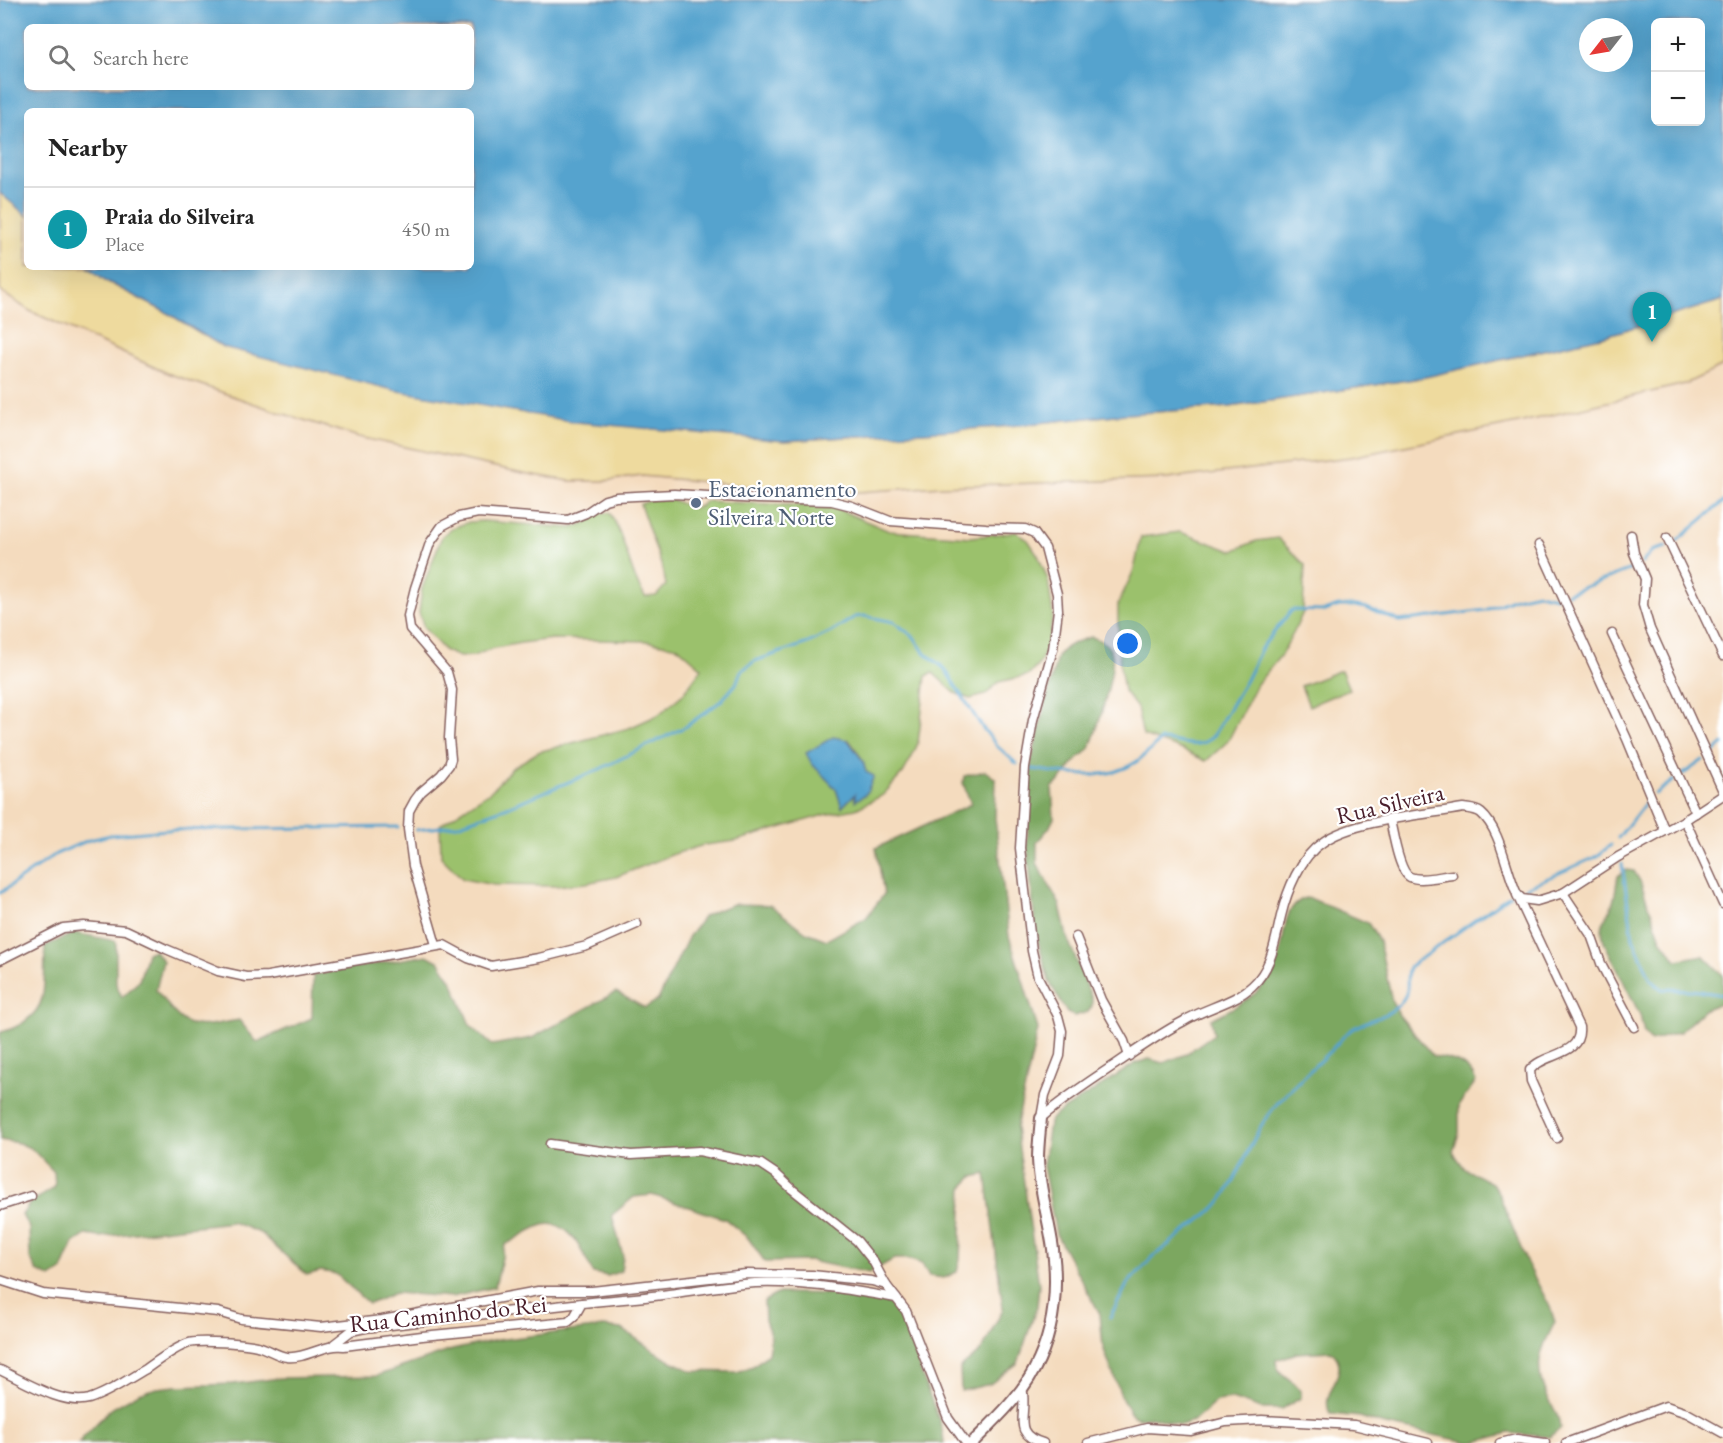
<!DOCTYPE html>
<meta charset="utf-8">
<style>
:root{--surface:#fff;--page:#f2f2f2;--text:#222;--muted:#767676;--line:#e0e0e0;--accent:#d93025}
body{margin:0;font-family:"EB Garamond",serif;background:var(--page);color:var(--text)}
.controls{position:absolute;right:18px;top:18px;display:grid;overflow:hidden;border-radius:9px;box-shadow:0 6px 24px #0002}
.controls button{width:54px;height:54px;display:grid;place-items:center;padding:0;border:0;border-bottom:2px solid var(--line);background:var(--surface);color:var(--text);font:30px sans-serif}
.compass{position:absolute;left:1579px;top:18px;width:54px;height:54px;border-radius:50%;background:var(--surface);box-shadow:0 6px 24px #0002;rotate:239deg}
.you{position:absolute;left:1128px;top:644px;width:21px;height:21px;margin:-15px;border:4px solid #fff;border-radius:50%;background:#1a73e8;box-shadow:0 0 0 9px #1a73e833}
.badge{display:grid;place-items:center;width:39px;height:39px;border-radius:50%;background:var(--accent);color:#fff;font-size:20px;font-weight:700}
.pin{position:absolute;translate:-50% -50px;filter:drop-shadow(0 2px 3px #0008)}
.pin::after{content:'';position:absolute;top:32px;width:21px;height:18px;background:inherit;clip-path:polygon(0 0,100% 0,50% 100%)}
.list{margin:0;padding:0;list-style:none}
h2{display:flex;justify-content:space-between;align-items:center;height:78px;margin:0;padding:0 24px;font-size:26px}
h2 small{font-size:20px;font-weight:400;color:var(--muted)}
.list li{display:grid;grid-template-columns:39px 1fr auto;gap:18px;align-items:center;box-sizing:border-box;height:84px;padding:0 24px;border-top:2px solid var(--line)}
.list b{display:block;font-size:22px;white-space:nowrap}
.list p{margin:0;font-size:20px;white-space:nowrap;color:var(--muted)}
.list em{font-size:20px;font-style:normal;color:var(--muted)}
.icon{flex:none;width:33px;height:33px;fill:none;stroke:currentColor;stroke-width:2;stroke-linecap:round;stroke-linejoin:round}
.map{position:relative;flex:none;width:1723px;height:1443px;overflow:hidden}
.search{position:absolute;background:var(--surface);box-shadow:0 6px 24px #0002;left:24px;top:24px;width:450px;height:66px;display:flex;align-items:center;gap:15px;box-sizing:border-box;padding:0 21px;border-radius:9px;color:var(--muted);font-size:22px}
.panel{position:absolute;background:var(--surface);box-shadow:0 6px 24px #0002;left:24px;top:108px;width:450px;height:162px;border-radius:9px}
.map>svg:first-child{display:block}
</style>
<div class="map">
<svg width="1723" height="1443" viewBox="0 0 1723 1443">
<rect width="100%" height="100%" fill="#fff"/>
<filter id="ink" filterUnits="userSpaceOnUse"><feTurbulence type="fractalNoise" baseFrequency=".0167" numOctaves="2"/><feDisplacementMap in="SourceGraphic" scale="12" xChannelSelector="R" yChannelSelector="G"/><feConvolveMatrix kernelMatrix="1 2 1 2 8 2 1 2 1" color-interpolation-filters="sRGB"/></filter>
<filter id="wash" filterUnits="userSpaceOnUse"><feTurbulence type="fractalNoise" baseFrequency=".008" numOctaves="4" result="noise"/><feDisplacementMap in="SourceGraphic" scale="24" xChannelSelector="R" yChannelSelector="G"/><feGaussianBlur stdDeviation="1.35" result="paint"/><feColorMatrix in="noise" values="0 0 0 0 0 0 0 0 0 0 0 0 0 0 0 0 0 1.4 0 .05"/><feComposite in="paint" operator="in"/></filter>
<g filter="url(#wash)">
<rect width="100%" height="100%" fill="#f4dbbe"/>
<g fill="#9bc16c" stroke="#72704c" stroke-width="1.5" fill-rule="evenodd">
<path d="M655,499C661,500 669,499 675,501C687,505 696,514 705,501L833,507L889,531L971,537L1016,532L1028,540L1038,555L1048,580L1053,615L1047,648L1039,664L1029,675L999,682L985,695L970,699L955,693L933,673L926,676L918,743L912,757L903,773L883,795L856,809L824,815L736,841L704,845L674,854L616,877L586,883L555,886L494,885L463,879L441,857L440,825L491,791L512,768L538,752L629,728L658,715L683,694L702,668L678,647L646,641L552,639L521,643L490,649L474,656L459,657L445,651L424,628L419,613L422,589L442,536L455,527L469,522L484,521L572,528L587,522L599,512L610,513C627,540 628,571 645,597L656,596L666,585L663,570L640,504ZM849,740C870,767 867,770 855,800L856,793L842,807L836,789Z"/>
<path d="M1180,532L1232,551L1256,541L1278,538L1305,565L1303,612L1294,632L1281,655L1257,684L1228,741L1206,761L1178,748L1143,736L1137,708L1124,691L1120,666L1118,622V604L1134,570L1141,537Z"/>
<path d="M1341,670L1349,689L1309,706L1301,686Z"/>
</g>
<g fill="#7ca760" stroke="#636346" stroke-width="1.5">
<path d="M1091,637C1101,640 1108,643 1112,654C1116,669 1097,731 1090,747C1087,754 1081,756 1077,760C1068,769 1062,780 1052,788L1054,818L1049,828L1037,842V863L1060,905L1067,937L1092,999V1006L1088,1012L1074,1016L1067,1013L1049,981L1036,934L1027,844L1031,763L1057,657C1065,645 1078,641 1091,637Z"/>
<path d="M985,771L996,779L995,818L1009,936L1038,1029L1016,1128L1039,1285L1037,1306L1018,1363L990,1384L961,1391L960,1368L982,1350L1003,1309L986,1174L973,1177L963,1187L960,1259L957,1272L944,1278L929,1276L922,1264L908,1259H894L869,1273L810,1261L765,1262L748,1238L725,1219L652,1195L634,1197L612,1215L623,1256L621,1271L608,1276L593,1273C583,1255 571,1218 543,1225C530,1229 517,1239 505,1245L495,1287L452,1297L395,1293L369,1304L336,1274L321,1271L307,1275L260,1233L232,1222L100,1237L86,1235L74,1243L62,1270L51,1278L37,1271L30,1258L29,1228L22,1215L30,1203L55,1187L54,1172L32,1149L19,1143L0,1140V1032C17,1029 38,1016 42,998C46,982 44,963 45,946L75,933L116,941V984L122,997L139,981L147,953L154,950L163,961L156,990C188,1032 188,1029 239,1020L257,1042L312,1018L313,975L427,955L440,962L453,983L470,1025L492,1045L532,1038L616,992L645,1008L658,1000L689,936L704,916L717,910L734,904L770,905L806,932L827,940L866,918L884,894L876,848L971,804L963,783L964,776Z"/>
<path d="M1626,870L1634,871L1640,881L1661,939L1677,960L1703,955L1723,975V1002L1705,1009L1680,1032L1651,1041L1644,1033L1640,1015L1604,942C1599,922 1605,922 1612,905C1615,897 1616,885 1618,876Z"/>
<path d="M1305,898L1312,899L1368,923L1379,941L1392,1001L1399,1015L1433,1056C1452,1059 1467,1062 1476,1081L1459,1105V1133L1453,1152L1465,1169L1492,1183L1499,1194L1527,1263L1550,1307L1555,1322C1541,1350 1532,1366 1548,1398C1553,1407 1560,1417 1560,1428L1550,1437L1509,1433L1472,1443L1381,1424L1360,1417L1331,1414C1316,1393 1355,1372 1331,1351L1297,1353L1276,1360C1276,1379 1302,1379 1301,1398L1282,1409H1261L1232,1399L1217,1401L1195,1420L1181,1425L1152,1417L1137,1418L1131,1414L1123,1401L1103,1347L1100,1314L1056,1234L1043,1166L1049,1122L1054,1116L1136,1063L1149,1059L1163,1063L1184,1055L1214,1034L1211,1019C1231,1009 1251,1001 1265,983C1271,976 1277,964 1280,954C1286,934 1282,907 1305,898Z"/>
<path d="M779,1293C804,1294 875,1291 892,1306C904,1316 918,1362 923,1378C930,1399 943,1422 944,1443H78L109,1410L139,1393L157,1388L176,1386L233,1384L280,1378L376,1376L452,1350L497,1340L603,1327L622,1329L665,1358L692,1371L737,1372L753,1366L768,1354L771,1337L765,1320L764,1301Z"/>
</g>
<path fill="#eeda9e" stroke="#9c7c64" stroke-width="1.5" d="M0,193L27,216V267H88L108,282L171,315L223,347L784,441L999,427L1125,414L1230,407L1421,378L1605,336L1723,300V366L1685,384L1518,423L1351,457L1167,479L941,486L846,493L829,489L770,488L642,476L605,481H569L523,473L359,437L281,413L167,373L30,311L0,291Z"/>
<g fill="#55a3ce" stroke="#50617c" stroke-width="1.5" fill-rule="evenodd">
<path d="M0,0H1723V300L1605,336L1421,378L1230,407L1125,414L999,427L784,441L576,422L393,390L223,347L171,315L108,282L88,267H471V111H27V216L0,193ZM1656,22H1700V122H1656ZM27,27H471V87H27ZM1588,27H1624V63H1588Z"/>
<path d="M833,737L848,740L863,761L866,772L874,776L866,794L855,801V794L842,807L836,789L812,764L806,753Z"/>
</g>
<g fill="none" stroke-linecap="round" stroke-linejoin="round">
<g stroke="#55a3ce" stroke-width="3">
<path d="M1677,541L1723,502"/>
<path d="M1642,563L1652,551L1666,547"/>
<path d="M1567,594L1636,567"/>
<path d="M1711,755L1723,744"/>
<path d="M1031,769C1066,773 1105,783 1136,762C1145,756 1153,747 1161,740C1179,740 1198,752 1213,736L1246,680L1262,647L1292,610L1324,611L1339,606H1356L1366,608L1399,621L1486,610L1515,598L1538,593L1556,597"/>
<path d="M1682,775L1703,760"/>
<path d="M1655,794L1674,780"/>
<path d="M416,830L457,825L505,808L598,770L685,727L721,701L736,684L741,671L755,661L808,643L831,632L855,617L864,616L894,622L914,637L924,652L944,668L982,727L997,746L1017,764"/>
<path d="M1618,838L1646,802"/>
<path d="M1622,864L1633,938L1651,980L1662,989L1692,990L1723,995"/>
<path d="M1525,888L1596,857L1611,845"/>
<path d="M0,893L56,854L89,840L111,835L167,830L398,827"/>
<path d="M1110,1317L1128,1283L1155,1255L1215,1208C1242,1178 1249,1136 1276,1105C1293,1086 1313,1068 1331,1050C1338,1043 1346,1032 1354,1028C1371,1018 1390,1017 1402,1001C1412,988 1404,980 1409,967L1510,895"/>
</g>
</g>
</g>
<g filter="url(#ink)">
<g fill="none" stroke-linecap="round" stroke-linejoin="round">
<defs>
<g id="minor">
<path d="M1631,535L1634,553L1645,579L1643,605L1650,629L1723,791"/>
<path d="M1667,538L1723,656"/>
<path d="M1539,545L1627,739L1665,831"/>
<path d="M1612,634L1696,813"/>
<path d="M1390,820C1393,833 1399,872 1410,877C1421,882 1441,876 1452,875"/>
<path d="M1685,820L1723,904"/>
<path d="M1563,893L1591,935L1602,966L1634,1027"/>
<path d="M1517,895L1579,1027C1582,1057 1544,1052 1530,1070L1531,1081L1557,1138"/>
<path d="M1076,937L1101,1000L1124,1041L1129,1056"/>
<path d="M436,945L413,866L408,829L409,811L415,800L421,792L441,775L449,765L451,759L449,738L452,690L447,672L410,629L408,616L415,588L430,543L442,526L459,517L478,513L568,520L586,513L605,500L616,497L674,494L758,499L832,501L852,506L890,521L986,528L1025,529L1034,533L1045,548L1057,594L1058,610L1053,649L1033,720L1025,767L1020,848L1032,951L1038,977L1058,1016L1062,1031L1060,1056L1045,1095L1041,1118"/>
<path d="M0,960L63,928L84,926L126,930L166,949L218,971L246,977L268,976L444,945L468,958L491,966L539,958L587,946L637,924"/>
<path d="M1041,1118C1065,1097 1092,1080 1119,1062C1140,1048 1161,1033 1184,1021C1205,1008 1234,1003 1252,986C1272,968 1275,941 1281,916C1287,891 1300,857 1323,842C1354,820 1424,815 1463,808C1469,809 1476,809 1481,813C1501,830 1506,871 1517,894L1522,899L1537,901L1563,893L1618,857L1685,820L1723,795"/>
<path d="M550,1144L631,1155L699,1151L761,1164L776,1174L792,1189L857,1241L873,1261L886,1285L896,1298"/>
<path d="M0,1206L31,1196"/>
<path d="M0,1280L43,1294L218,1312L241,1319L321,1327L382,1320L538,1291H592L746,1274L812,1275L872,1281L886,1285"/>
<path d="M334,1344L351,1331L365,1328L582,1303"/>
<path d="M0,1370C24,1381 63,1406 89,1399C109,1393 128,1379 146,1369C159,1360 174,1348 189,1343C199,1340 246,1343 257,1346C267,1348 277,1356 287,1357C307,1359 325,1343 344,1346L422,1336L568,1322L574,1317L582,1303C611,1300 640,1298 669,1294C698,1290 726,1285 755,1283C803,1281 850,1290 896,1298L906,1311L948,1418L966,1443"/>
<path d="M1022,1388C1029,1413 1009,1433 1043,1443"/>
<path d="M1088,1443L1147,1428L1191,1431L1226,1422L1262,1420L1354,1425L1428,1443"/>
<path d="M1500,1443L1517,1439L1545,1443"/>
<path d="M1566,1443L1666,1406L1687,1413L1723,1433"/>
</g>
<path id="tertiary" d="M972,1443C994,1421 1019,1398 1034,1370C1054,1333 1058,1290 1053,1249C1049,1219 1039,1189 1038,1159C1038,1145 1040,1131 1041,1118"/>
</defs>
<use href="#minor" stroke="#86615e" stroke-width="11"/>
<use href="#tertiary" stroke="#86615e" stroke-width="14"/>
<use href="#minor" stroke="#fff" stroke-width="8"/>
<use href="#tertiary" stroke="#fff" stroke-width="10"/>
</g>
</g>
<circle fill="#5c6f8a" stroke="#fff" stroke-width="2" cx="696" cy="503" r="6"/>
<g text-anchor="middle" stroke-width="4.5" stroke-linejoin="round" paint-order="stroke">
<g font-size="24" fill="#4e5e75" stroke="#fff" text-anchor="start">
<text x="708" y="497">Estacionamento<tspan x="708" dy="28">Silveira Norte</tspan></text>
</g>
<g font-size="24" fill="#4a1f2b" stroke="#fff">
<text transform="translate(1390 804) rotate(-13)" y="8">Rua Silveira</text>
<text transform="translate(448 1314) rotate(-6)" y="8">Rua Caminho do Rei</text>
</g>
</g>
</svg>
<div class="controls">
<button>+</button>
<button>−</button>
</div>
<svg class="compass" viewBox="-18 -18 36 36"><path d="M0-13l5 13h-10z" fill="#e53935"/><path d="M0 13l5-13h-10z" fill="#767676"/></svg>
<div class="you"></div>
<div class="pin badge" style="left:1652px;top:342px;background:#0f9aa8">1</div>
<div class="search"><svg class="icon" aria-label="search" viewBox="0 0 24 24"><circle cx="10" cy="10" r="6"/><path d="M15 15l6 6"/></svg>Search here</div>
<section class="panel">
<h2>Nearby<small></small></h2>
<ul class="list">
<li><span class="badge" style="background:#0f9aa8">1</span><div><b>Praia do Silveira</b><p>Place</p></div><em>450 m</em></li>
</ul>
</section>
</div>
